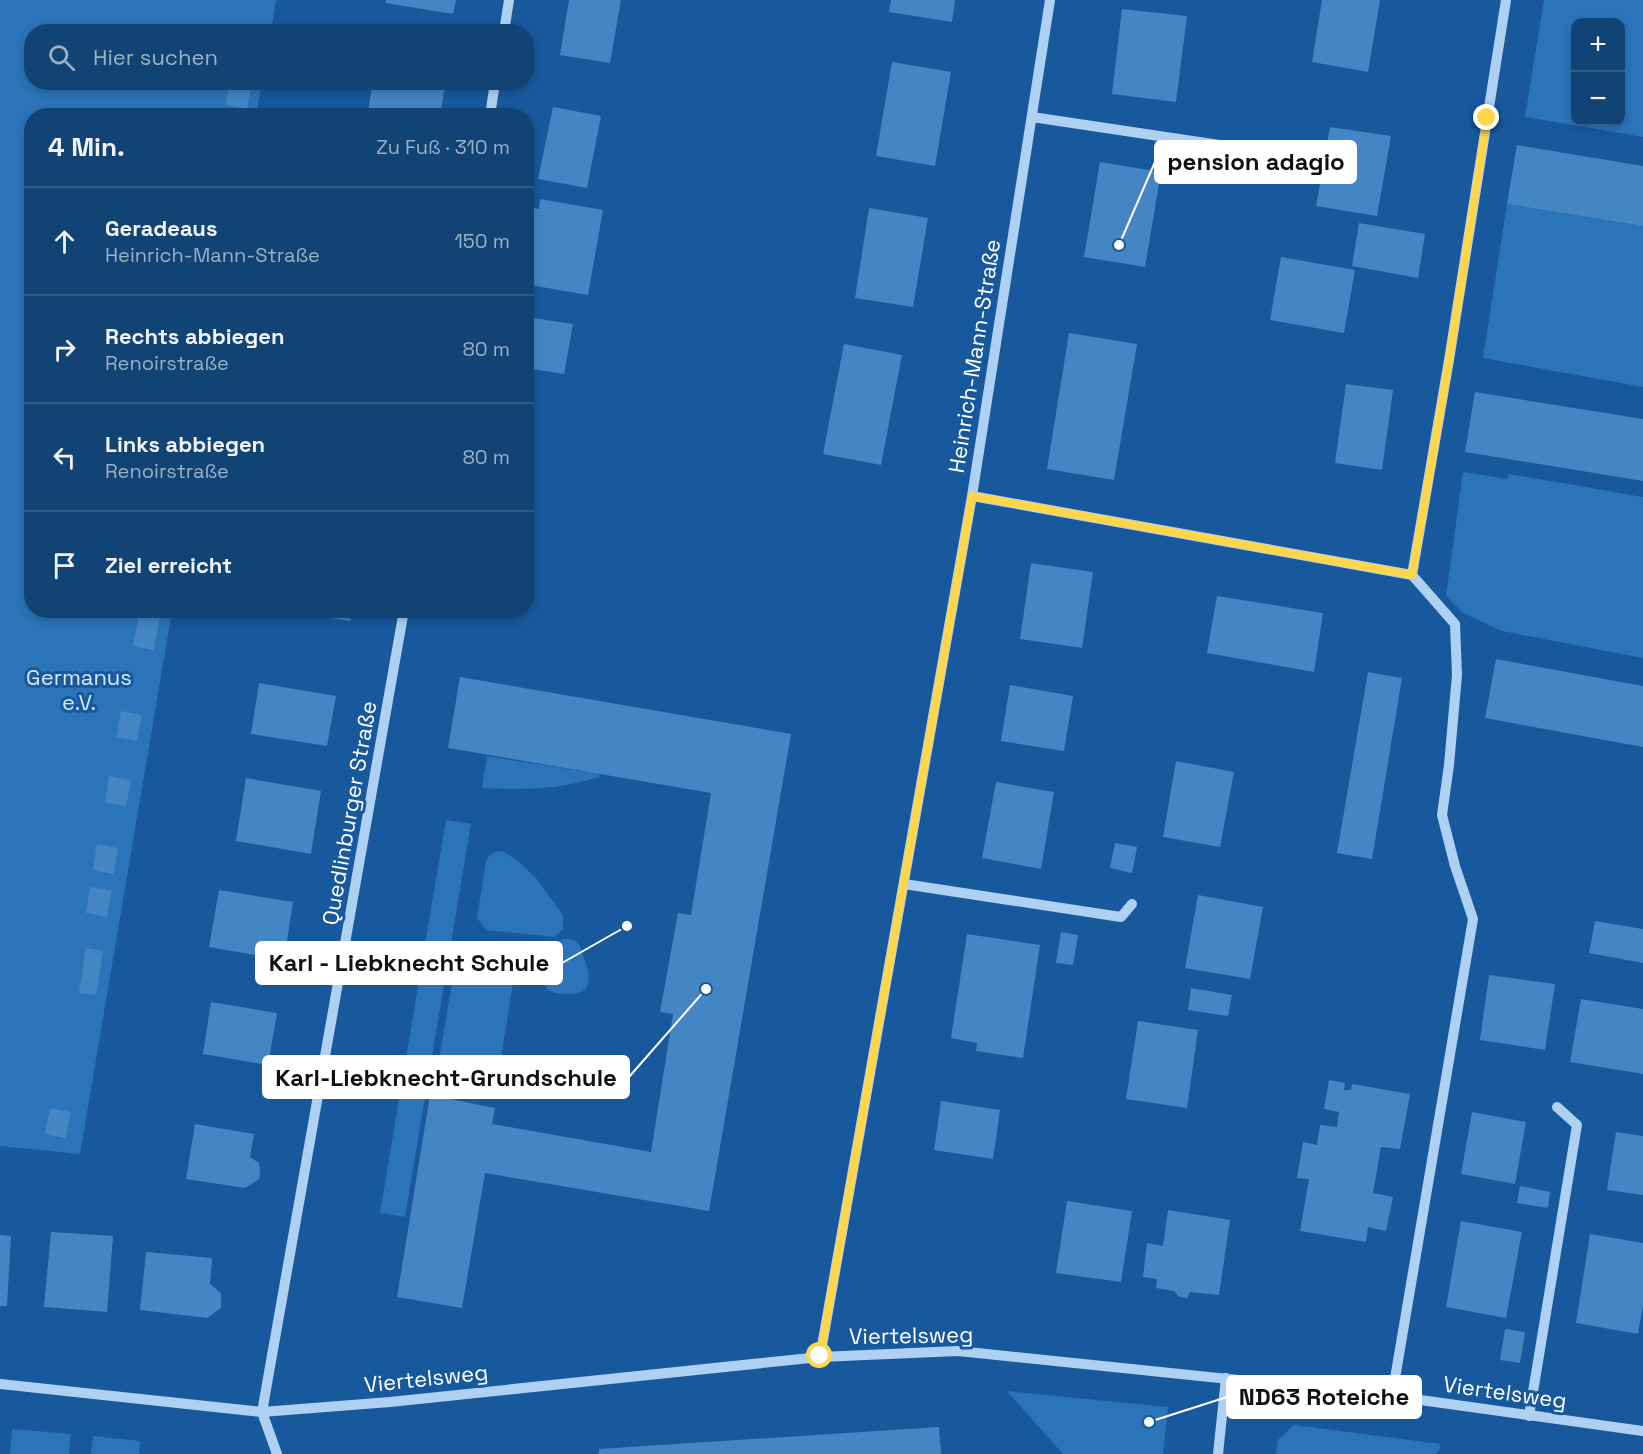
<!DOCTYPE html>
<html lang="de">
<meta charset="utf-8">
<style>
:root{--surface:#114375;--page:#1e4e7d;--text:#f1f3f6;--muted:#9cb0c5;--line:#305c87}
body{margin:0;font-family:"Space Grotesk",sans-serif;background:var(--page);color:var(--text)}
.controls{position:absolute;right:18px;top:18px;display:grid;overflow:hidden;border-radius:12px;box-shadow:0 3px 9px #0003}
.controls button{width:54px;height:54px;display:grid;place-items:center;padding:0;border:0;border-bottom:2px solid var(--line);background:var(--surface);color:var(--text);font:30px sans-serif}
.stop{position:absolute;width:18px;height:18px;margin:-14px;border:4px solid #ffd54a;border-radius:50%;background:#fff}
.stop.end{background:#ffd54a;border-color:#fff;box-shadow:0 2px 6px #0008}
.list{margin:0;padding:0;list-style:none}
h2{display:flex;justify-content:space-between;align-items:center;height:78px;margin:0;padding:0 24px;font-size:26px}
h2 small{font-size:20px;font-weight:400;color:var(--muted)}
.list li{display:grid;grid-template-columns:39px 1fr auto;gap:18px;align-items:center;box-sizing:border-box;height:108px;padding:0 24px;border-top:2px solid var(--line)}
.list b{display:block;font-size:22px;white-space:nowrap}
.list p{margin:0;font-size:20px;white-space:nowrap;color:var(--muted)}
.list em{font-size:20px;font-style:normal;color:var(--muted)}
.icon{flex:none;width:33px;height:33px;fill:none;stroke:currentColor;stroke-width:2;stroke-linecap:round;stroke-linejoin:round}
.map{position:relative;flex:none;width:1643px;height:1454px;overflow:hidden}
.search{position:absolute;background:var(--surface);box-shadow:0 3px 9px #0003;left:24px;top:24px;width:510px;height:66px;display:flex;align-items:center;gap:15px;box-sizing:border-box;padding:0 21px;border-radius:24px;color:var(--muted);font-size:22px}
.panel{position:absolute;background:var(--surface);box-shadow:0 3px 9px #0003;left:24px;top:108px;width:510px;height:510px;border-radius:24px}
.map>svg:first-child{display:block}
</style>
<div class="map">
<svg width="1643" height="1454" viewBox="0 0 1643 1454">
<rect width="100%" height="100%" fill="#17599c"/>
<g fill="#2b74b9" fill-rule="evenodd">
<path d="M0,0H276L271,31L32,32V82L262,83L256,115L32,116V610L172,611L80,1154L0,1146Z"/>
<path d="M1544,0H1643V137L1525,117ZM1576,22H1620V122H1576Z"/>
<path d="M1507,204L1643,226V387L1483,358Z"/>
<path d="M1463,472L1507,479L1509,474L1643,497V658L1502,631L1463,613L1446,596Z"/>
<path d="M487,756L599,774V777C556,790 526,790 482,788Z"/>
<path d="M446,820L471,824L405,1217L380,1213Z"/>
<path d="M503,851L518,861L536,878L563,915V930L554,937L486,930L477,918L486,861C490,853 494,852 503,851Z"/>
<path d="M563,939C568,939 572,939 576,941C581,945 582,952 584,958C592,978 593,997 564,994C559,993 551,994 547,988C544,983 549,954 552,947C554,943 558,941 563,939Z"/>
<path d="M457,955L516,964L498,1077L438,1065Z"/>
<path d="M1007,1391L1168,1407L1163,1454H1063Z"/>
<path d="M1294,1425L1440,1444V1449L1435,1454H1276L1278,1440Z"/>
<path d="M12,1429L71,1434L69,1454H10Z"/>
<path d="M93,1436L140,1441L139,1454H91Z"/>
</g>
<g fill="#4485c4">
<path d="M386,0H456L453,14L386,3Z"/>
<path d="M569,0H621L610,63L560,55Z"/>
<path d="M891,0H955L952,22L889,12Z"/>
<path d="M1322,0H1380L1368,72L1312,62Z"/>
<path d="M1122,9L1187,16L1176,102L1112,94Z"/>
<path d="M892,62L951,72L935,166L876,156Z"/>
<path d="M230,82H252L247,109L226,105Z"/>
<path d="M373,82H429L445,85L440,116H367Z"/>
<path d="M553,107L601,116L587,188L538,179Z"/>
<path d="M1330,127L1391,136L1377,216L1316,206Z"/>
<path d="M1517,145L1643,166V226L1507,204Z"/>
<path d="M1100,162L1161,172L1145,267L1084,257Z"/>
<path d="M540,199L603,210L588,295L530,285L531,279L526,278V225L529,207L539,209Z"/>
<path d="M869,208L928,218L913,307L855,298Z"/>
<path d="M1359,223L1425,234L1418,278L1352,266Z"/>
<path d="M1281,257L1355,270L1344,333L1270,320Z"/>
<path d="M526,317L573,324L564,374L526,368Z"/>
<path d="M1069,333L1137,344L1114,480L1047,469Z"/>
<path d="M844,344L902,355L881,465L823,454Z"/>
<path d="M1346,384L1393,390L1382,470L1335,463Z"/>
<path d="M1475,392L1643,419V481L1465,452Z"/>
<path d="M1031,563L1093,572L1082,648L1020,639Z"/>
<path d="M1217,596L1323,613L1314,672L1207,653Z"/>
<path d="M140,610H161L154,650L133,646Z"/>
<path d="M293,610H352L350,621L293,612Z"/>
<path d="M1496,659L1643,686V747L1485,718Z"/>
<path d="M1368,672L1402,678L1372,859L1337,853Z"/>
<path d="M460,677L791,734L709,1211L485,1173L462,1308L397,1297L430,1095L495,1108L492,1124L651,1152L673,1014L660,1012L678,913L691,915L711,793L448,748Z"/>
<path d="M259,683L336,696L327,746L251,734Z"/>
<path d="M1010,685L1073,696L1064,751L1001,741Z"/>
<path d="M121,711L142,715L137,741L116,737Z"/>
<path d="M1176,761L1234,772L1220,847L1163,837Z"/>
<path d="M109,776L131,780L126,806L105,803Z"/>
<path d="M246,778L321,791L311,854L236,841Z"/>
<path d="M996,782L1054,792L1041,869L982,858Z"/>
<path d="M1115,843L1137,847L1132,873L1110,868Z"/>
<path d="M97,844L118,848L114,874L93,870Z"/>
<path d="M90,887L112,890L107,917L86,913Z"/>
<path d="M219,890L293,902L284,960L209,947Z"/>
<path d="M1198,895L1263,907L1250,979L1185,968Z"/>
<path d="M1595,921L1643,929V963L1589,953Z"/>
<path d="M1061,932L1078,935L1073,965L1056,963Z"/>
<path d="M967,934L1040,945L1023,1058L976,1051L977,1043L951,1038Z"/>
<path d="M86,948L103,951L96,995L79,993Z"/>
<path d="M1489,975L1555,984L1545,1050L1480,1040Z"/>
<path d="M1191,988L1232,995L1228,1016L1188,1010Z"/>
<path d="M1581,999L1643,1009V1074L1570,1062Z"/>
<path d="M211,1002L277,1013L268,1065L203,1054Z"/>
<path d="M1138,1021L1198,1030L1187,1108L1126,1099Z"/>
<path d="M1329,1080L1345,1083L1344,1090H1351L1352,1084L1410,1094L1400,1149L1381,1147L1373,1193L1393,1197L1386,1231L1368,1227L1366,1242L1300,1231L1309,1179L1297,1178L1303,1142L1317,1145L1320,1125L1337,1127L1339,1112L1324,1109Z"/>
<path d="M941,1101L1000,1110L993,1159L934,1150Z"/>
<path d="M50,1108L71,1112L66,1138L45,1134Z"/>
<path d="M1472,1112L1526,1122L1515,1184L1461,1174Z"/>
<path d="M195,1124L254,1134L250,1157L259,1163L260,1171L259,1179L245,1188L186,1179Z"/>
<path d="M1616,1132L1643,1136V1195L1607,1190Z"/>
<path d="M1520,1186L1550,1192L1548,1208L1517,1203Z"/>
<path d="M1067,1201L1132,1211L1121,1282L1056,1273Z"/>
<path d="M1168,1210L1230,1220L1219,1295L1190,1292L1187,1298L1179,1297L1174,1291L1156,1288L1157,1279L1143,1277L1147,1243L1163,1246Z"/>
<path d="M1461,1221L1522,1232L1506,1318L1446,1307Z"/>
<path d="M51,1232L113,1236L107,1312L44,1307Z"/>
<path d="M1590,1234L1643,1243V1305L1638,1334L1576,1323Z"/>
<path d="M0,1235L11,1236L7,1306H0Z"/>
<path d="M146,1252L212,1258L210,1284L221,1293V1308L207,1318L140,1310Z"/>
<path d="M1505,1329L1525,1332L1520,1363L1500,1360Z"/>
<path d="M939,1427L941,1454H599V1449Z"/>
</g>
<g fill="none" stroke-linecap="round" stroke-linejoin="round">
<g stroke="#aed1f2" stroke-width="10">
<path d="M504,32L509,0"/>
<path d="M490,116L495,82"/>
<path d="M1032,117L1266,152"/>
<path d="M972,496L1412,575L1449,360L1506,0"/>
<path d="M904,884L1121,917L1132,904"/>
<path d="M820,1357L972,496L1050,0"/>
<path d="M0,1384L262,1412L390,1402L820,1357L958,1351L1392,1396L1643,1431"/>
<path d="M1392,1396L1473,919L1455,866L1442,815L1449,765L1457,675L1455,624L1412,575"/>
<path d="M1529,1416L1577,1125L1557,1107"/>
<path d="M277,1454L262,1412L404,610"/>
<path d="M1218,1454L1226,1378"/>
</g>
</g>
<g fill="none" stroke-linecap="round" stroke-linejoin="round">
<path stroke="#ffd54a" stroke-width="8" d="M820,1356L972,496L1412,575L1449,360L1487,118"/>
</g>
<g text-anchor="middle" stroke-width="6" stroke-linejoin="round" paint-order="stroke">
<g font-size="22" fill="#fff" stroke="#17599c">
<text transform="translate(974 356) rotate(-81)" y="8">Heinrich-Mann-Straße</text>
<text transform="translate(349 813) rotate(-80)" y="8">Quedlinburger Straße</text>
<text transform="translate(911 1335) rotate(-1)" y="8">Viertelsweg</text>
<text transform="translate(426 1378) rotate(-6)" y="8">Viertelsweg</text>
<text transform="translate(1505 1392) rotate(8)" y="8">Viertelsweg</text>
</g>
<g font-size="22" fill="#d6eafc" stroke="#17599c">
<text x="79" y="685">Germanus<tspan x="79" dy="25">e.V.</tspan></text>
</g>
</g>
<path fill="none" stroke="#fff" stroke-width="2" d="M1119 245L1155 162M627 926L562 963M706 989L629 1077M1149 1422L1227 1397"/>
<g fill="#fff" stroke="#17599c" stroke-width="2">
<circle cx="1119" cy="245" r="6"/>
<circle cx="627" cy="926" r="6"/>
<circle cx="706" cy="989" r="6"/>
<circle cx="1149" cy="1422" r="6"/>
</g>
<g fill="#fff" stroke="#fff" stroke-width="2">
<rect x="1155" y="141" width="201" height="42" rx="6"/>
<rect x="256" y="942" width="306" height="42" rx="6"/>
<rect x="263" y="1056" width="366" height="42" rx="6"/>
<rect x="1227" y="1376" width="194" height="42" rx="6"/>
</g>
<g font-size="24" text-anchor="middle" font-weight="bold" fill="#111">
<text x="1256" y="170">pension adagio</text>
<text x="409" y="971">Karl - Liebknecht Schule</text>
<text x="446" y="1086">Karl-Liebknecht-Grundschule</text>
<text x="1324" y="1405">ND63 Roteiche</text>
</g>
</svg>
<div class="controls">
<button>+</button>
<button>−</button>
</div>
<div class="stop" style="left:820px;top:1356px"></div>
<div class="stop end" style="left:1487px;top:118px"></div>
<div class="search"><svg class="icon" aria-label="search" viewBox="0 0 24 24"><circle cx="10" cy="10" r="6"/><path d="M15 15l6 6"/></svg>Hier suchen</div>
<section class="panel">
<h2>4 Min.<small>Zu Fuß · 310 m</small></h2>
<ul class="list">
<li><svg class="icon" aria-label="ahead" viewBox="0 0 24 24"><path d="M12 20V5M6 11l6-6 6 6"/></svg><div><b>Geradeaus</b><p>Heinrich-Mann-Straße</p></div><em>150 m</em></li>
<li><svg class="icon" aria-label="right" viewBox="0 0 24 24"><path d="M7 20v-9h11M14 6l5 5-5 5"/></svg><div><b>Rechts abbiegen</b><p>Renoirstraße</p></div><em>80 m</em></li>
<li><svg class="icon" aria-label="left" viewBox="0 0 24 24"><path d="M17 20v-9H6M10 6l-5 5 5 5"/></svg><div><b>Links abbiegen</b><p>Renoirstraße</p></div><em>80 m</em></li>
<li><svg class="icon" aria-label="arrive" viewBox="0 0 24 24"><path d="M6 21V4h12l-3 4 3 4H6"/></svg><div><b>Ziel erreicht</b></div></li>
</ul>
</section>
</div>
